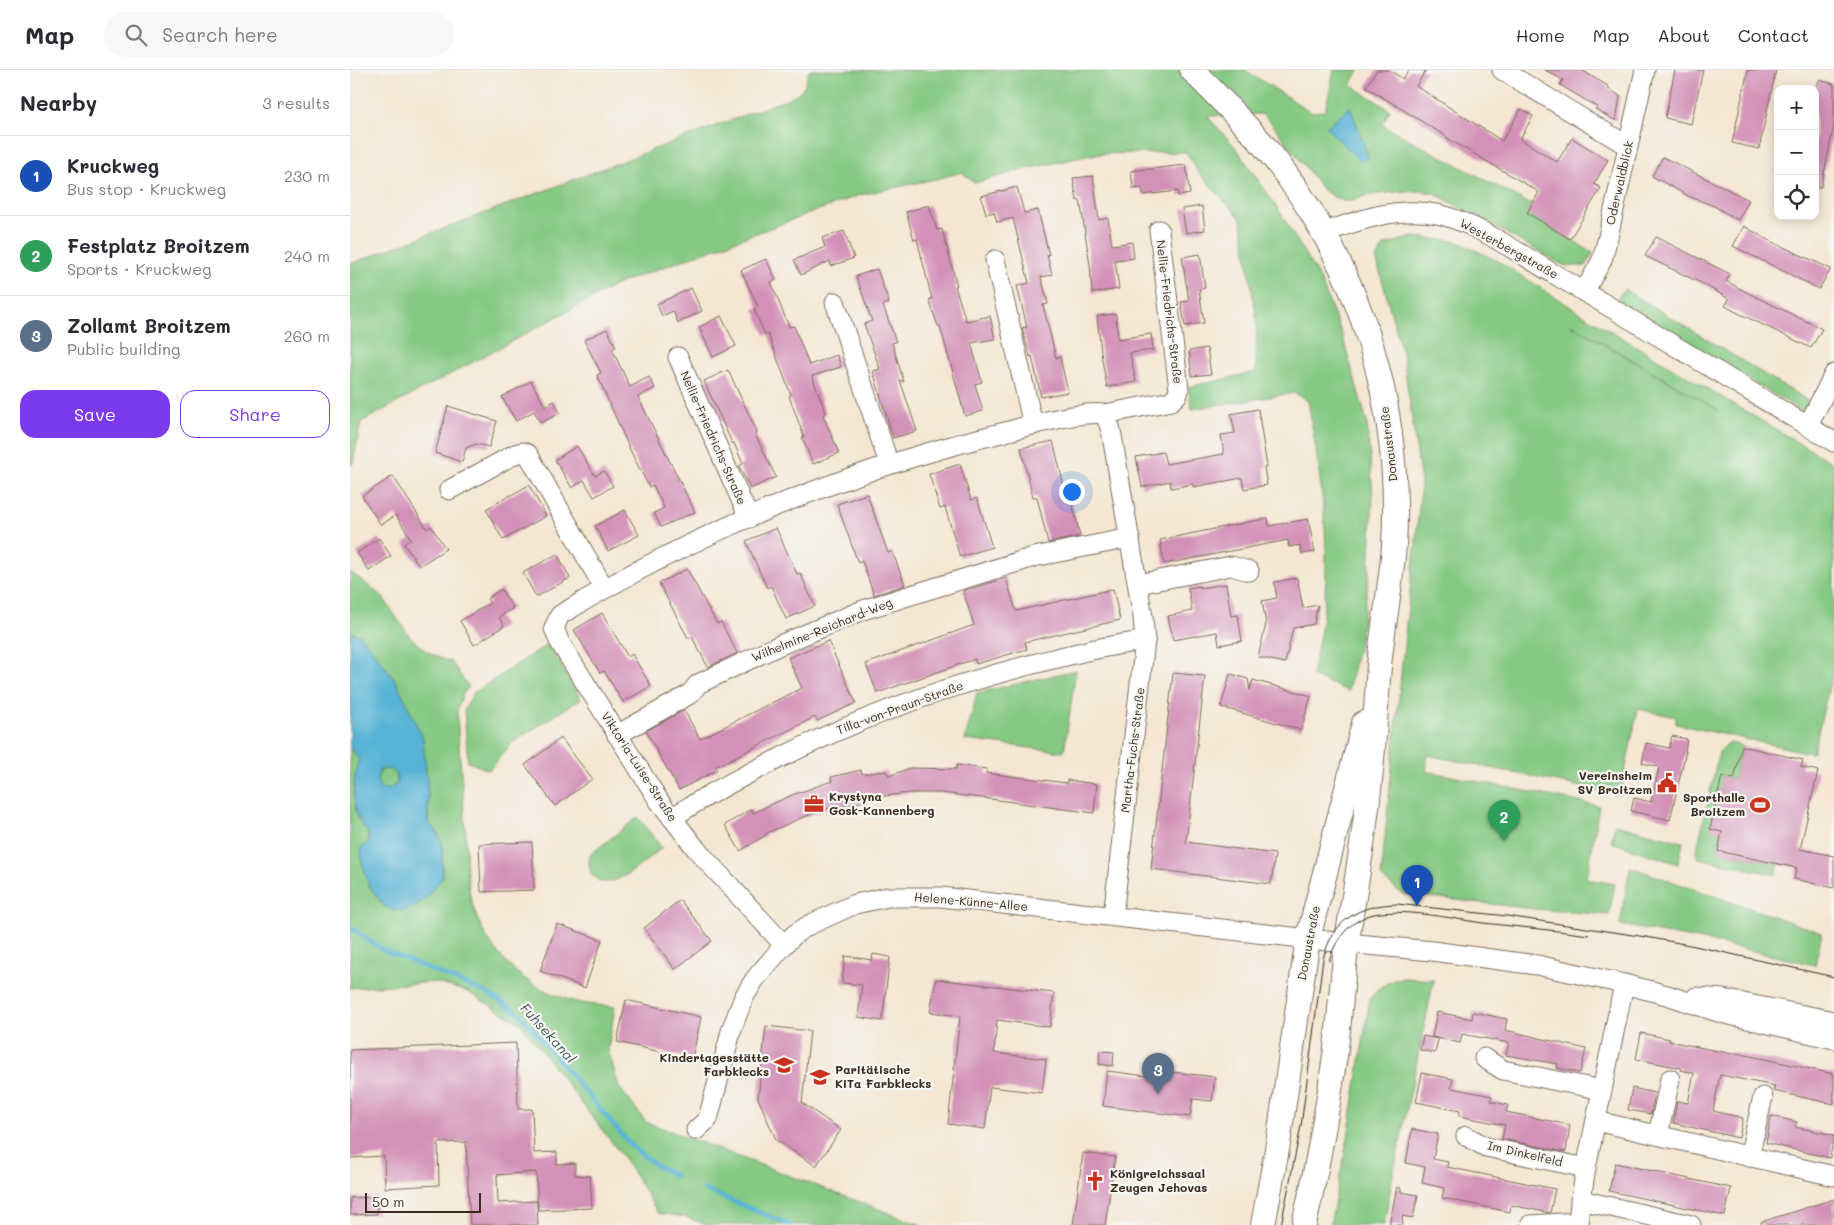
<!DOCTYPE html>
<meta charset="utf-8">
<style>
:root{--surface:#fff;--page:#f7f7f7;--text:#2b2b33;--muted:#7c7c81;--line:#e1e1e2;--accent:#7c3aed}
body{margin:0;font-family:Mali,sans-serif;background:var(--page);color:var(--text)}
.controls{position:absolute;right:15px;top:15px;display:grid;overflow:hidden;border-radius:10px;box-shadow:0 2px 12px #0003}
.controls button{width:45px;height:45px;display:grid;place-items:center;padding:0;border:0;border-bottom:1px solid var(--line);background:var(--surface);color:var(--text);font:25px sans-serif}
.scale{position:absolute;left:15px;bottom:12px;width:116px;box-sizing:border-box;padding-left:5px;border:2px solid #3b2a1e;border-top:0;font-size:14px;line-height:18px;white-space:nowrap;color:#3b2a1e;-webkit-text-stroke:4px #f6f6f2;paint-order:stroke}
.you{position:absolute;left:721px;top:421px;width:18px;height:18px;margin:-12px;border:4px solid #fff;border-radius:50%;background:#1a73e8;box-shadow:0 0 0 8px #1a73e833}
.badge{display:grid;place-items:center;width:32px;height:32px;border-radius:50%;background:var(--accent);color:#fff;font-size:16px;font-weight:700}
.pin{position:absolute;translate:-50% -41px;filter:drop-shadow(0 1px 2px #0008)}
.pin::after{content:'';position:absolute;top:26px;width:18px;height:15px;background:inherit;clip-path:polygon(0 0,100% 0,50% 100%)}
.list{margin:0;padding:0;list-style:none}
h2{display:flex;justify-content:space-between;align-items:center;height:65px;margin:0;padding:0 20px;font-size:21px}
h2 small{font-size:16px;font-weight:400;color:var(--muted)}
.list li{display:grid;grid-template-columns:32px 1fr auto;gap:15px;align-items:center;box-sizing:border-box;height:80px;padding:0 20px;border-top:1px solid var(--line)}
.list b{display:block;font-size:19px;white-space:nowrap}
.list p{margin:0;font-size:16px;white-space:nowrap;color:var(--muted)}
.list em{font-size:16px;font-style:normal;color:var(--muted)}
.actions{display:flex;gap:10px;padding:15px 20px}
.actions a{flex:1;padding:11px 0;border:1px solid var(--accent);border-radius:15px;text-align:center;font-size:18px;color:var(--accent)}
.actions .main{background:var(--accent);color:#fff}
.icon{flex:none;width:28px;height:28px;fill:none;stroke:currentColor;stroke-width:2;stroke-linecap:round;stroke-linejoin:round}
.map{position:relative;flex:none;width:1484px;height:1155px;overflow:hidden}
header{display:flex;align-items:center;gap:30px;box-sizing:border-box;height:70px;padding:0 25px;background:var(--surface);border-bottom:1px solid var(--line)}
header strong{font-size:24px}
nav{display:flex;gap:28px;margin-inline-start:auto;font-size:18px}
.search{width:350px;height:45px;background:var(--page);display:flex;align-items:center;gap:12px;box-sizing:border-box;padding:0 18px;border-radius:28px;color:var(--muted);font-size:19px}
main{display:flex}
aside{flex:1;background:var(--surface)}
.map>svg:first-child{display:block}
</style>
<header>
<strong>Map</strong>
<div class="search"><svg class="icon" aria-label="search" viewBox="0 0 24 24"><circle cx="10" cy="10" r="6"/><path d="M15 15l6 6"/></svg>Search here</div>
<nav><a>Home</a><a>Map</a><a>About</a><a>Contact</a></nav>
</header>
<main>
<aside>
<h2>Nearby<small>3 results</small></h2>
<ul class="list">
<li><span class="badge" style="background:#1a4fb4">1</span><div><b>Kruckweg</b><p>Bus stop · Kruckweg</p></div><em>230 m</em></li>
<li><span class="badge" style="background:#2e9e5b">2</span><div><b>Festplatz Broitzem</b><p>Sports · Kruckweg</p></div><em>240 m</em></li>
<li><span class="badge" style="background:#5c6f8a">3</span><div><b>Zollamt Broitzem</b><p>Public building</p></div><em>260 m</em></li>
</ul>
<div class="actions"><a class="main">Save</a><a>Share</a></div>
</aside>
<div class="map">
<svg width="1484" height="1155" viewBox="0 0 1484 1155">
<rect width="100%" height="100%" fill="#f6f6f2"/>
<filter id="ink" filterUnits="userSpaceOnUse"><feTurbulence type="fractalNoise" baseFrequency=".02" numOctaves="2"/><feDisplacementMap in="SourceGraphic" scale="10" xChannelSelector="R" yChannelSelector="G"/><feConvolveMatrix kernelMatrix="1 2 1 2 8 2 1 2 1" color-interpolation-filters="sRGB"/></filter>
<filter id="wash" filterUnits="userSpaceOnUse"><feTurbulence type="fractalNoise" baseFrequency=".0096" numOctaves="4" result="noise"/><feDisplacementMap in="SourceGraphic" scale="20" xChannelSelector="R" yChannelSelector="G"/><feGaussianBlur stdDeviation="1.12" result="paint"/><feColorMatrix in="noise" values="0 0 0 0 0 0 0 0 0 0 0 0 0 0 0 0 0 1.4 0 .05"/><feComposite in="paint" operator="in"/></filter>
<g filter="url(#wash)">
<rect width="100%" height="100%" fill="#f4e6d2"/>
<g fill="#85c983" stroke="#607a50" fill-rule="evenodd">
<path d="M459,0H895L961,42L975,41L984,0H1009L1001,15L1040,40L1032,55L1182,135L1177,143L1243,183L1236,196H1218L1211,194L1084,123L1071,121H1052L1014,126L1003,131H994L984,127L973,120L922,54L912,44L857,46L886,78L928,139L970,209L992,265L1017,352L1023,425L1019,505L1011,564L998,621L962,606C966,583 972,559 974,535C981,466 969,398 958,331L945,323L842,339L838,317L906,302L907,252L891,149L848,102L836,82L746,84L672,100L624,113L612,102L590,108L510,125L270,213L11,352L3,393L0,395V194L432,31C451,23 454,21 459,0Z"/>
<path d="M1062,167L1106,171L1148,191L1227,241L1484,394V597L1463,682L1460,683L1326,654V647L1288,639L1270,725L1078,685L1076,701L1249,736L1237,809L1265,814L1259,845L1185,839L1052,824L1031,807L1057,545L1066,471L1071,412L1053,286L1026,188L1035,175ZM1221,254L1368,340L1221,255Z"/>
<path d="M1274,219L1468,337L1462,347L1266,231Z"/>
<path d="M0,502L31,525L61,568L75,580L89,588L101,592L119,617L113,624L107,640C108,678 113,716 115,754C117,779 115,805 121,829C134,881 175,920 227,932C239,935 253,935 265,937L258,979L269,1017L296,1052L571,1155H357L335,1147L308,1143L276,1091L171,954L118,922L84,912L0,918V678L9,689C2,713 0,746 18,762L19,816L35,837L83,818L92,807V773L87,762L78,752V723L46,611L11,566L0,562Z"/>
<path d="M198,574L231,629L163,672L139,700L118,692L114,640L123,623Z"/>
<path d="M726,600L714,682L615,670L627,623Z"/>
<path d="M1380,673L1392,676L1384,709L1372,706V762L1368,781L1429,794L1426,805L1349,788L1346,784L1369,682L1377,674Z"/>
<path d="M40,699L47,704V714L39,719H31L27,710L31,700Z"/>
<path d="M288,747L312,778C298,788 259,827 243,806C238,799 238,792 241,784Z"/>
<path d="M1265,754L1333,772L1328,794L1261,772Z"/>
<path d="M1280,797L1472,863L1465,895L1353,870L1270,855Z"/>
<path d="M1054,908L1084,910L1042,1110L1034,1155H980L998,1067L1020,928C1030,916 1039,910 1054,908Z"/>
</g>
<g fill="#57b3d5" stroke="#496e7a" fill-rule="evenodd">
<path d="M1000,37L1019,88L1010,91L976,57Z"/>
<path d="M0,562L11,566L46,611L73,668L78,723V752L87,762L92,773V808L74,830L62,838L49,841L35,837L19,816L12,793L11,778L19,772L18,762C0,745 2,714 9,689L0,678ZM40,699L47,704V714L39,719H31L27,710L30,700Z"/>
</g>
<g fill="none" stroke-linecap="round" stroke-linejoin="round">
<g stroke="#57b3d5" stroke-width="4.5">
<path d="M0,857L33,880L137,923L169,943L277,1071C293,1086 306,1098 326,1106"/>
<path d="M353,1119L440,1155"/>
</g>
</g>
<g id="blocks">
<g fill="#d391b8">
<path d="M1027,0H1039L1053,9L1059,0H1076L1066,16L1152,71L1171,39L1183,46L1170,69L1207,92L1222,68L1258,90L1244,114L1251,118L1220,169L1177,143L1189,122L1097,68V67L1016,17Z"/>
<path d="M1195,0H1231L1258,16L1257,18L1270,26L1266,51L1245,39L1247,37L1210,15L1213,10Z"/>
<path d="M1325,0H1353L1341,54L1315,48Z"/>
<path d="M1398,0H1426L1409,79L1382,73Z"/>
<path d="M1469,10L1484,14V55L1471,117H1465V26Z"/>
<path d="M1313,87L1399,130L1388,150L1364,136L1338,126L1302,106Z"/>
<path d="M836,95L840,124L828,126V121L793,125L792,118L783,119L781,101Z"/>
<path d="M743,106L749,150L758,148L762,175L782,172L784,188L765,190L769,219L742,223L740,195L730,130L727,131L723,108Z"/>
<path d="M667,117L674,143L688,140L699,185H697L702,205L691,207L698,234L693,235L706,288L710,287L718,322L691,327L682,286L680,287L672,258L677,257L667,216L679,213L663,148L647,152L644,142L636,144L631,126Z"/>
<path d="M579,135L587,160L592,159L607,216H605L616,251L640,246L645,269L621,273L632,312L625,314L633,341L615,346L590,256H588L579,230L582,229L567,169L564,170L556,142Z"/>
<path d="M852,136L855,160L836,163L832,139Z"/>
<path d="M1394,156L1418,170L1481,199L1469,219L1383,176Z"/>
<path d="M494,161L504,188L481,196L480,191L451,205L444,190L475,177L472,168Z"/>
<path d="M1306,167L1380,204L1376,211L1398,223L1472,259L1461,278L1386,242L1375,236L1379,229L1357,216L1295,186Z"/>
<path d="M850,184L855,218L849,219L854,253L835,256L831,232L839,231L832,187Z"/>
<path d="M416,189L426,210L421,212L439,257L444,256L459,295L487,285L491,297L462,306L476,343L473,345L489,383L463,394L452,367H454L439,326L441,325L418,264L415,265L404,239L408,237L391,200Z"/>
<path d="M527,199L539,233L533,235L546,272L542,273L554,312L550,310L567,361L543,368L523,301L530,299L514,254L522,251L506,206Z"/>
<path d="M341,218L352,241L328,253L323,241L312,246L307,234Z"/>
<path d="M766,244L768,269L801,264L803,280L780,283L786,312L757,317L752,290L747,246Z"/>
<path d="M371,246L386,276L363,287L349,257Z"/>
<path d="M257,259L266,277L262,279L280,317L299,307L305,318L288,327L345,442L311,457L304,443L314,438L303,415L299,417L281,382L247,305L251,303L234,270Z"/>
<path d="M857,278L861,304L842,306L839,281Z"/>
<path d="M378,300L407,362L405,364L426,407L400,419L389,396L393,394L384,373H382L354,311Z"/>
<path d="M181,311L195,336L204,331L210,343L191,353L184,341L166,351L152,327Z"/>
<path d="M98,336L147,351L139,377L126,374L116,378L112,392L85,383Z"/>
<path d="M908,339L917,397H914L917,415L894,419L892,408L843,417V414L821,418L820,411L792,417L786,387L813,382L816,394L874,384L871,365L885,363L881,344Z"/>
<path d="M703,371L715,420L719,419L730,466L698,473L687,427H683L671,378Z"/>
<path d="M227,376L245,406L254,401L263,416L244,427L234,410L222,418L205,390Z"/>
<path d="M610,394L621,430L627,428L642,477L610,487L595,437L590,439L579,404Z"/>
<path d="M43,406L77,459L81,456L96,479L69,496L54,474L61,469L46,445L31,455L12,426Z"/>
<path d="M179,415L196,446L153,470L136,439Z"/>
<path d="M517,424L538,483L542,481L555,515L524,525L512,491L508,493L487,434Z"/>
<path d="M275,440L289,465L258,481L245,456Z"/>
<path d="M918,448L919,456L958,449L965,482L952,484L950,475L939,477L938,470L814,494L810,470Z"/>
<path d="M426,458L447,504L450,503L465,536L436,549L421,516L417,518L396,471Z"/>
<path d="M29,468L41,486L19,501L7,483Z"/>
<path d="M207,484L220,508L186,527L173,503Z"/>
<path d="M337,499L367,554L371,552L387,583L358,597L342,567L338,568L309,513Z"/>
<path d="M656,508L666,541L763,519L770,550L675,572L677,579L626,594L625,589L527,623L516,594L624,555L613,521Z"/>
<path d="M947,508L953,538L968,535L964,554L943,558L935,593L908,587L916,554L912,531L927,528L924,512Z"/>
<path d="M876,514L881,546L888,545L892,571L869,575L867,562L823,570L818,546L842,541L838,518L850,516V518Z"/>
<path d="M151,519L163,538L149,547L154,556L124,575L110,551L140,533L137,529Z"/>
<path d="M252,543L278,587L282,584L301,616L273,632L254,601L250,603L224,560Z"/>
<path d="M478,571L506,633L467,651L465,647L365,697L367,700L329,720L296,661L334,640L350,669L405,641L452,618L438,588Z"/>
<path d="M823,603L855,606L836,772L925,784L921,814L801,799Z"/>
<path d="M880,604L898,609L900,620L903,610L961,626L951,660L871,637Z"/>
<path d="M1322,666L1337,669L1335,681H1336L1320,750L1281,741L1284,728L1301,732L1309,697L1292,693L1296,673L1319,678Z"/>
<path d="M211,668L242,709L205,736L175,695Z"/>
<path d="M1392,676L1453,690L1451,697L1468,701L1450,779L1484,786V818L1444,809L1447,798L1368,781L1372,762L1360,759L1372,706L1384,709Z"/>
<path d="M607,695L637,699L636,703L717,713V710L747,714L744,743L633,728L591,723H560L518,728V730L489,737L488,735L451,748L415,764L416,765L390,781L375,755L401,739L403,743L442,725L482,711L481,707L511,700L512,704L536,701L539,706L560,698L606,699Z"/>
<path d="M182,772L184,820L131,822L129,774Z"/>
<path d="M330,830L362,871L325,899L294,858Z"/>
<path d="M207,854L252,870L235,918L190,901Z"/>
<path d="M523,884L540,887L532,951L508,947L512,915L492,913L495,886L522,890Z"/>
<path d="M586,909L704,923L700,957L647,950L644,983L696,989L692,1023L640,1017L635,1059L598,1054L610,946L580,942Z"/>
<path d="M276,930L351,947L342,989L267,972Z"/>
<path d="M1087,942L1122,949L1123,942L1157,949L1155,960L1236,979L1230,1003L1207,998L1208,994L1156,985L1159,973L1112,964L1110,973L1082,967Z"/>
<path d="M416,956L460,961L452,1033L491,1060L466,1096L426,1070L408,1028Z"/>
<path d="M1291,963L1320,969L1319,971L1382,984V982L1484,1004V1034L1423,1021L1425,1016L1370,1005L1363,1041L1393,1048L1389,1068L1323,1053L1327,1031L1338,1033L1344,1003L1330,1000L1331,998L1286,989Z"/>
<path d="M1073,966L1088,969L1085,983L1070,980Z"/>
<path d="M166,973L168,1039H182L184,1083L207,1082V1094L225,1093V1105L240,1106L242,1138L188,1140L186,1102L147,1105L148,1133L187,1131L188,1155H120L116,1072L88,1073L89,1115L35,1118L34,1086L0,1088V980Z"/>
<path d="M750,981L764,982L763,996L749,994Z"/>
<path d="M757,1001L821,1009L822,1002L865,1007L862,1031L843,1029L840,1047L753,1036Z"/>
<path d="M1072,1003L1103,1009L1101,1018L1142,1026L1141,1031L1158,1035L1156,1042L1220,1055L1216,1082L1152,1069L1155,1055L1109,1046L1110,1041L1066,1032Z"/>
<path d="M1282,1018L1305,1023L1301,1044L1278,1040Z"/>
<path d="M1421,1046L1447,1052L1445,1057L1484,1065L1480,1088L1416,1073Z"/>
<path d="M1062,1059L1088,1064L1083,1089L1098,1092L1097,1097L1205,1119L1200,1143L1161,1135L1160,1142L1092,1128L1094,1118L1072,1113L1075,1097L1056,1093Z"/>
<path d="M733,1083L765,1087L755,1155H723Z"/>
<path d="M1265,1093L1381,1118L1375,1146L1259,1121Z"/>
<path d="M1047,1117L1051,1118V1122L1068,1125L1063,1148L1052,1146L1053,1155H1039Z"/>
<path d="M27,1127V1144L0,1145V1128Z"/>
<path d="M1484,1129V1155H1412L1411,1152Z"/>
</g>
</g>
</g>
<g filter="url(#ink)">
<use href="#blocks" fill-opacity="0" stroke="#7c6c5d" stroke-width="1"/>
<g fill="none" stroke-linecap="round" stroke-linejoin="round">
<defs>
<g id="minor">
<path d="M1152,0L1278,76"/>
<path d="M973,163C1009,150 1048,136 1087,144C1123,151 1172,185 1204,204C1298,259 1391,316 1484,372"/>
<path d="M645,190L683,355"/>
<path d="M1234,222L1252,190L1258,167L1295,0"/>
<path d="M485,232L539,394"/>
<path d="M328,287L399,448"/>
<path d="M755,344L761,360L793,547L795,571L763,846"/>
<path d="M1458,356L1484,304"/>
<path d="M99,420L165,384L173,382L178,384L254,518"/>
<path d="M788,514L881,496L899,501"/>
<path d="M267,665L340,624L348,614L430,575L513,540L684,487L780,468"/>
<path d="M322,748C354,726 389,708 424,691C508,648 596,616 687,593C723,584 758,575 795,571"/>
<path d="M434,875L347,780L309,731L209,571L204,558L210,545C346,462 496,401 651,363C678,356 728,341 755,344L821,331L828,324L829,319L809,160"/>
<path d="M1346,927L1373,929L1484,951"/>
<path d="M1134,988L1153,1000L1252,1020"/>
<path d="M1246,1051L1484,1106"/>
<path d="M346,1060L358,1049L382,958L394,927L405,909L434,875L445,864L459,855L505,834L538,827H591L986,872L1082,881L1187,895L1274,914L1317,925L1371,943L1484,969"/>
<path d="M1308,1065L1320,1009"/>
<path d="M1116,1066L1136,1077L1236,1098"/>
<path d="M1399,1087L1413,1027"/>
<path d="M1230,1130L1341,1155"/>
<path d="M1180,1155L1229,1152"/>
<path d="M1229,1155V1141L1236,1098L1274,914"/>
</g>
<g id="major">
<path d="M842,0C865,23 888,47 910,71C960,130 999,201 1021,275C1040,339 1048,408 1044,475C1041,515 1033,556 1029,596C1026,637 1024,678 1019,719C1014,769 1005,820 997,870C992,909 990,948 985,986C977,1043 967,1099 954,1155"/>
<path d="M913,1155L928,1074L958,868L1014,653"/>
</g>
</defs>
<use href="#minor" stroke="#7c6c5d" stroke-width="21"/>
<use href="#major" stroke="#7c6c5d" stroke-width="26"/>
<use href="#minor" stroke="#fff" stroke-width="19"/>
<use href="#major" stroke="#fff" stroke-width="24"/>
<g stroke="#3b2a1e" stroke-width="1">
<path d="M979,891C985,870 999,852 1020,845C1048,837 1104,849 1133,853C1169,857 1204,860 1239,865"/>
<path d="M931,1155L951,1056L973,889C983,850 1008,835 1047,834L1157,846L1296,867L1345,876L1484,907"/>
</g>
</g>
</g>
<defs>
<symbol id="civic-bare" viewBox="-9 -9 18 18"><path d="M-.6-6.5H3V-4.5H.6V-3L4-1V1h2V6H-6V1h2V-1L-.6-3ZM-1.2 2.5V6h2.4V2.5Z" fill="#c8321e" stroke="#f6f6f2" stroke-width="2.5" paint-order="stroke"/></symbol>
<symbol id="office-bare" viewBox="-9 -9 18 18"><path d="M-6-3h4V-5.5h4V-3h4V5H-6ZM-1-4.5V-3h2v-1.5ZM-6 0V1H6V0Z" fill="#c8321e" stroke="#f6f6f2" stroke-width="2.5" paint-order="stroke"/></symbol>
<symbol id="stadium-bare" viewBox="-9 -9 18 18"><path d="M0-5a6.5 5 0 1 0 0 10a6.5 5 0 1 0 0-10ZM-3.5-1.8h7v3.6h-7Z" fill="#c8321e" stroke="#f6f6f2" stroke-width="2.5" paint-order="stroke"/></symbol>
<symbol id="school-bare" viewBox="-9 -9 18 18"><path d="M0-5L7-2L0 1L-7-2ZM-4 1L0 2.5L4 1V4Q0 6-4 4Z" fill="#c8321e" stroke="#f6f6f2" stroke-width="2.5" paint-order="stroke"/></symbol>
<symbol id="church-bare" viewBox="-9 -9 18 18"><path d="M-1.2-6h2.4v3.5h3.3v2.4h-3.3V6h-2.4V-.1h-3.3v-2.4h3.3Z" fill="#c8321e" stroke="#f6f6f2" stroke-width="2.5" paint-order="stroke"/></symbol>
</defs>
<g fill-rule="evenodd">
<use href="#civic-bare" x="1303" y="699" width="28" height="28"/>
<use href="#office-bare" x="450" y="720" width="28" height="28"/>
<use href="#stadium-bare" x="1396" y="721" width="28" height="28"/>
<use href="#school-bare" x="420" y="981" width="28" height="28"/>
<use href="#school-bare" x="456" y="993" width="28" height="28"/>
<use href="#church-bare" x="731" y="1097" width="28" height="28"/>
</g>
<g text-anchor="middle" stroke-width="4.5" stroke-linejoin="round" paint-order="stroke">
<g font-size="12" fill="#3b2a1e" stroke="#f6f6f2">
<text transform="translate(1270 113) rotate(-77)" y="4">Oderwaldblick</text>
<text transform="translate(1159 179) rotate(29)" y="4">Westerbergstraße</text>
<text transform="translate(819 242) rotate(83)" y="4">Nellie-Friedrichs-Straße</text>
<text transform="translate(363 368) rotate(66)" y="4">Nellie-Friedrichs-Straße</text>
<text transform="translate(1039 374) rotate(-97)" y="4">Donaustraße</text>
<text transform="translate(472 560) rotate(-22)" y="4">Wilhelmine-Reichard-Weg</text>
<text transform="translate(550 638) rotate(-20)" y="4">Tilla-von-Praun-Straße</text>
<text transform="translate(783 680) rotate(-83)" y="4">Martha-Fuchs-Straße</text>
<text transform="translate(289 697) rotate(57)" y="4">Viktoria-Luise-Straße</text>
<text transform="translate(621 832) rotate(5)" y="4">Helene-Künne-Allee</text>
<text transform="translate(959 873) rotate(-79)" y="4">Donaustraße</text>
<text transform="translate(1175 1084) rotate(13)" y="4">Im Dinkelfeld</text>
</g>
<g font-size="12" font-weight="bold" fill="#3b2a1e" stroke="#f6f6f2" text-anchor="end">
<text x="1302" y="710">Vereinsheim<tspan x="1302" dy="14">SV Broitzem</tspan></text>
<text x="479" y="731" text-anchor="start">Krystyna<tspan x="479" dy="14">Gosk-Kannenberg</tspan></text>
<text x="1395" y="732">Sporthalle<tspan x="1395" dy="14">Broitzem</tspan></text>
<text x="419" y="992">Kindertagesstätte<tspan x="419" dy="14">Farbklecks</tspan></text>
<text x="485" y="1004" text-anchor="start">Paritätische<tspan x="485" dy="14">KiTa Farbklecks</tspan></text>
<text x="760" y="1108" text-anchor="start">Königreichssaal<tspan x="760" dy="14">Zeugen Jehovas</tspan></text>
</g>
<g font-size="14" font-style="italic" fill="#455a5e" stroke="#f6f6f2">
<text transform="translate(198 963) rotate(48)" y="5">Fuhsekanal</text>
</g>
</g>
</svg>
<div class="controls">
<button>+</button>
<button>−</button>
<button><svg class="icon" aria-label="locate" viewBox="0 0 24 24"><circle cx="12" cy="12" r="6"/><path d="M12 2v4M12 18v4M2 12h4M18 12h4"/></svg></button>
</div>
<div class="scale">50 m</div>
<div class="you"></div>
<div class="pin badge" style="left:1067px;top:836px;background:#1a4fb4">1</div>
<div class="pin badge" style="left:1154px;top:771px;background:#2e9e5b">2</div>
<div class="pin badge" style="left:808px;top:1024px;background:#5c6f8a">3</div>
</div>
</main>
